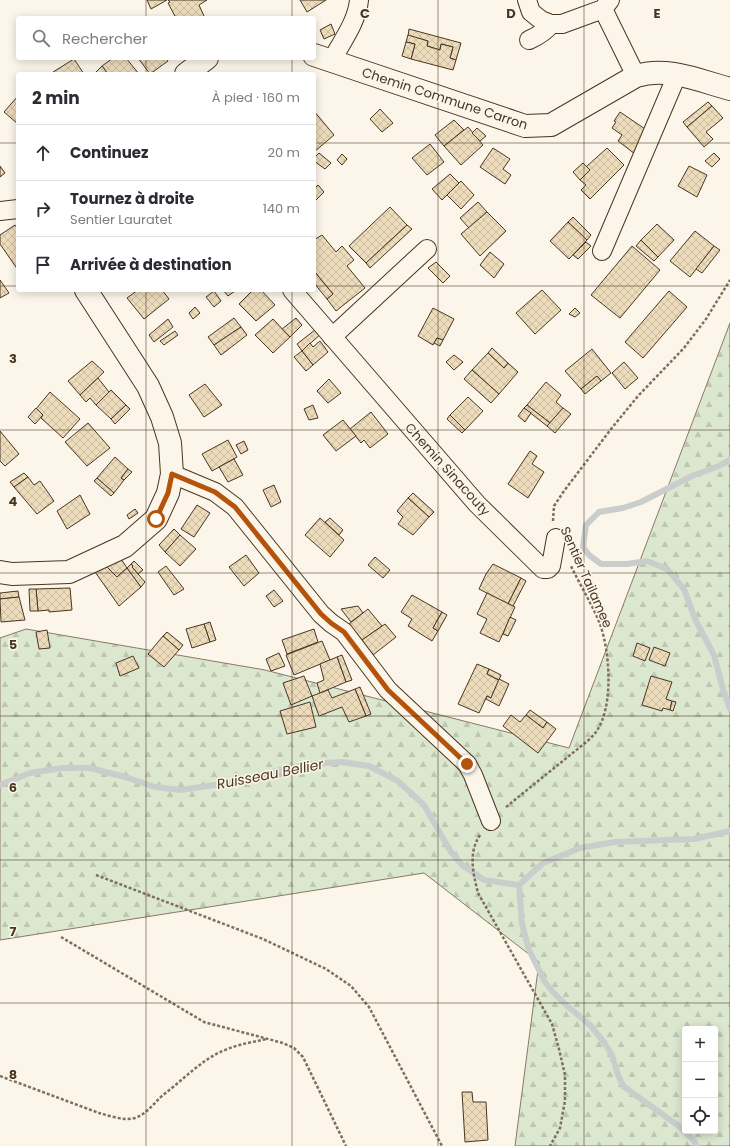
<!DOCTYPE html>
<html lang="fr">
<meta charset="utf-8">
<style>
:root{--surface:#fff;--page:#f2f2f3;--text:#2b2b33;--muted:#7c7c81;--line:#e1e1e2}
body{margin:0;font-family:Poppins,sans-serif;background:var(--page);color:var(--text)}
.controls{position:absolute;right:12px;bottom:12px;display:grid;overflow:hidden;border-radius:4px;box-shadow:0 2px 10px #0003}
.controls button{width:36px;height:36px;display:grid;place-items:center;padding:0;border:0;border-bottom:1px solid var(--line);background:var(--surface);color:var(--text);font:20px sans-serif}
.stop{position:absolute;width:12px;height:12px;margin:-9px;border:3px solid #b45309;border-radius:50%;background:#fff}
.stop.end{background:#b45309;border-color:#fff;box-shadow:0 1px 4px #0008}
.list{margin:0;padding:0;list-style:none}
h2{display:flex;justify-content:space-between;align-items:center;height:52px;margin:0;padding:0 16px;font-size:17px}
h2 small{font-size:13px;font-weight:400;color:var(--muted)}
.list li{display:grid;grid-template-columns:26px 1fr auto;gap:12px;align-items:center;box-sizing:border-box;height:56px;padding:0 16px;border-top:1px solid var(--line)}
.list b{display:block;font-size:15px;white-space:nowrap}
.list p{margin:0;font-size:13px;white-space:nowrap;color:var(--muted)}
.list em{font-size:13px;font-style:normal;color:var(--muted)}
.icon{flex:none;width:22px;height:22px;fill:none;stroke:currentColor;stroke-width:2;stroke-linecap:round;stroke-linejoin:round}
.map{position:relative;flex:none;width:730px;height:1146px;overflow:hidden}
.search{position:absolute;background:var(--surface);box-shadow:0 2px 10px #0003;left:16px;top:16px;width:300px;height:44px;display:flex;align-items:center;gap:10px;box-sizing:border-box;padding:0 14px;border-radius:4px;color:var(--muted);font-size:15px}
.panel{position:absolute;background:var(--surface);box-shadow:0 2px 10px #0003;left:16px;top:72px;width:300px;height:220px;border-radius:4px}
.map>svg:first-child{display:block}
</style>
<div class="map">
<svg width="730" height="1146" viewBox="0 0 730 1146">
<defs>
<pattern id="forest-firs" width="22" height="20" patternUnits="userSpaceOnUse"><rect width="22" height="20" fill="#dce7d0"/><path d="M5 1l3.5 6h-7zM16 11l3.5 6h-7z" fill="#bec7b2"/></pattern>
<pattern id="building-cross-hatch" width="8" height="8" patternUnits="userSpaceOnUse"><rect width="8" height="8" fill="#ecdcbc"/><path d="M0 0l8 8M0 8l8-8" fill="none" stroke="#ccbda1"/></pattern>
</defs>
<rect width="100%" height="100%" fill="#fbf6e9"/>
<path fill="url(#forest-firs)" stroke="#887966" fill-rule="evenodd" d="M730,323V1146H515L539,962L424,873L0,940V638L26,629L265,670L569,748ZM685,1029H715V1131H685Z"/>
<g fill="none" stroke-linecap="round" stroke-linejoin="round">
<g stroke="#c9cecd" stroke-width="6">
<path d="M730,460L719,466L692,476L641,502L623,508L599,512L586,525L583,547L589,555L601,564H627L647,561L667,569L684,589L695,619L714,655L722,686L730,709"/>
<path d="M0,785L30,773L62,768H90L125,777L155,787L181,790L247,780L279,770L311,764L341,762L369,766L398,781L424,805L451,852L462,865L484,880L519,885"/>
<path d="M697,1146L694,1141L680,1127L623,1086L617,1072L612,1055L604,1042L590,1025L566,1005L553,992L545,982L529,950L522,924L519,885L543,863L580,848L615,842L694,839L730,831"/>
</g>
</g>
<g fill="url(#building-cross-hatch)" stroke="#4a3520">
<path d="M147,0H167L151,9Z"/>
<path d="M168,0H207L199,5L204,16L200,18H176L168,3L170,2Z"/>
<path d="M300,0H326L307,12Z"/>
<path d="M331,24L335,34L324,39L320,30Z"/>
<path d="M409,29L461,43L456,60L450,58L453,47L441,44L440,50L427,46L428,41L408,36Z"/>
<path d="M408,35L428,41L427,46L440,50L441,44L453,47L450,58L456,60L453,70L411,59L415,44L406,42Z"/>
<path d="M406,42L415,44L411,59L402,56Z"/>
<path d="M113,58H126L139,74H108L102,66Z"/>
<path d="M138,58H166L168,61L150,74Z"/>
<path d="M74,59L84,74H55L53,72Z"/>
<path d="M102,66L108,74H96L95,73Z"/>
<path d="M18,96V124L4,112Z"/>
<path d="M708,102L712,106L687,127L683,122Z"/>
<path d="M712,106L723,118L706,132L713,139L704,147L687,127Z"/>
<path d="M380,109L393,123L382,132L370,119Z"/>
<path d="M314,111L334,135L314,152Z"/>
<path d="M620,112L651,133L635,154L618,141L622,135L612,128L616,122L614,121Z"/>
<path d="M454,120L464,130L444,146L435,135Z"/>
<path d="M468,127L483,145L461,165L444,146Z"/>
<path d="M477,128L486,136L480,141L472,133Z"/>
<path d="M430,144L444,162L427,175L412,158Z"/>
<path d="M493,148L510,159L503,169L511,175L505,184L480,167Z"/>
<path d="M607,148L624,165L590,199L581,190L586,185L580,180L590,170L586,167Z"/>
<path d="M319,153L331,163L325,169L314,161V158Z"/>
<path d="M714,153L720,159L712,167L705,161Z"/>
<path d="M342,154L347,159L342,165L337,160Z"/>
<path d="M583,163L590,170L580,180L573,172Z"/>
<path d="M0,166L5,173L0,177Z"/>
<path d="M689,166L707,175L697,197L678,186Z"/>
<path d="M450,174L459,183L442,200L432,189Z"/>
<path d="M461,181L474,195L461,209L447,195Z"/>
<path d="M318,185L324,192L316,200L314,198V189Z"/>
<path d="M478,202L487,212L469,228L460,218Z"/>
<path d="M390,207L407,225L366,263L349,246Z"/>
<path d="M487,212L506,231L480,256L461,234Z"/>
<path d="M573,217L591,235L587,240L568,222Z"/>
<path d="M568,222L587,240L569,259L550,241Z"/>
<path d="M657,224L674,240L658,257L641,240Z"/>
<path d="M15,225L18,229V270L0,244V235Z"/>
<path d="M407,225L412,229L370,268L366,263Z"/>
<path d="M695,231L714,246L690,277L670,261Z"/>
<path d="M322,235L336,252L342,246L354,260L347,266L365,288L336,311L327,299L333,294L314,271V240Z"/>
<path d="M641,240L658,257L654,261L636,246Z"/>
<path d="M586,242L591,246L578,259L573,255Z"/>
<path d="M632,246L660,270L620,318L591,295Z"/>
<path d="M714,246L720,250L702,273L696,269Z"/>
<path d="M490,252L504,264L494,278L480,265Z"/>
<path d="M436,262L450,276L443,283L428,268Z"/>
<path d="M314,271L333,294L327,299L314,283Z"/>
<path d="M0,280L9,293L0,298Z"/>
<path d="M138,290H162L169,299L144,319L127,298Z"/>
<path d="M223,290H234L235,291L228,296Z"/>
<path d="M253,290H261L275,305L256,321L239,304Z"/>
<path d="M542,290L561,310L535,334L516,313Z"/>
<path d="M214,291L221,301L214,307L206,297Z"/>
<path d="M669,291L687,307L643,358L625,342Z"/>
<path d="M195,307L200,313L193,319L189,313Z"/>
<path d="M433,308L454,319L443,340L437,338L433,345L418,336Z"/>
<path d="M575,308L580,313L575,317L569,314Z"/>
<path d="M234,318L241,327L214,345L208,337Z"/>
<path d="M296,318L302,325L290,337L282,329Z"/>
<path d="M168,319L173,327L154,342L149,335Z"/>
<path d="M273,319L290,337L273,353L255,335Z"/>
<path d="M320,326L324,331L302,351L297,344Z"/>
<path d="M241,327L247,335L221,355L214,345Z"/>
<path d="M175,331L178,335L164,345L160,341Z"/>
<path d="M437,338L443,340L440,346L434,343Z"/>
<path d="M320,341L328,352L313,365L302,351L310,343L313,347Z"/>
<path d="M492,348L508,363L504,368L488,353Z"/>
<path d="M592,349L611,373L601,381L597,376L581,389L565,371Z"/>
<path d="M302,351L313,365L306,371L294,357Z"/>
<path d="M488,353L504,368L508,363L518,372L499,394L472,370Z"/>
<path d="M454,355L463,362L454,370L446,362Z"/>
<path d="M92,361L104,372L80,395L68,381Z"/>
<path d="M624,362L638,378L625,389L612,373Z"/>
<path d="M472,370L499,394L491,403L464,379Z"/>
<path d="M597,376L601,381L585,394L581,389Z"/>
<path d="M98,378L109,392L96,405L90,398L86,402L80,395Z"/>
<path d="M329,379L341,393L328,403L317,391Z"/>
<path d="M546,382L561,395L556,402L563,408L550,423L527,405Z"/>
<path d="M205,384L222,405L204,417L189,395Z"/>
<path d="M111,390L126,405L111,419L96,405Z"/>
<path d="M50,392L80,419L63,438L41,418L43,415L36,409Z"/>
<path d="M468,397L483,411L465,430L450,415Z"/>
<path d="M126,405L130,409L115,424L111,419Z"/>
<path d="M313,405L318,418L309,420L304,409Z"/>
<path d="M527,405L550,423L547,426L524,408Z"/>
<path d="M36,408L43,415L35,424L28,417Z"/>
<path d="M524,408L531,413L525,422L518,416Z"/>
<path d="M563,408L571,414L555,433L547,426Z"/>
<path d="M371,412L388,434L370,448L364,440L361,443L350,429Z"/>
<path d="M450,415L465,430L462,433L447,419Z"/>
<path d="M343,420L356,436L336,451L323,435Z"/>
<path d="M88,423L110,448L87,466L65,442Z"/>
<path d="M0,431L19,454L5,466L0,461Z"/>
<path d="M228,440L237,457L212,471L202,454Z"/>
<path d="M244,441L248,450L241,454L236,445Z"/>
<path d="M530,451L537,456L532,464L544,472L528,498L508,484Z"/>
<path d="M115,457L128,469L121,478L124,480L114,493L97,478Z"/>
<path d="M234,459L243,475L228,482L219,467Z"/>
<path d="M128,469L132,472L124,480L121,478Z"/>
<path d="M24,473L28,477L14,487L10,482Z"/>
<path d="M28,477L34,485L40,481L54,501L37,514L14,487Z"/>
<path d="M97,478L114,493L111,496L94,481Z"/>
<path d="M274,485L281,502L271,507L263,490Z"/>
<path d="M413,493L434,512L429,517L408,498Z"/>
<path d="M80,495L90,514L67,529L57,511Z"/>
<path d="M408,498L429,517L413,535L398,524L403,517L397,511Z"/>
<path d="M197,505L210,513L194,537L181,529Z"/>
<path d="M135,509L138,513L129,519L127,515Z"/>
<path d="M320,518L344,540L330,557L305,535Z"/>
<path d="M330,518L343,530L339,535L325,522Z"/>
<path d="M174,529L180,535L165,552L159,545Z"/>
<path d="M180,535L196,549L180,566L165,552Z"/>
<path d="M246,555L259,573L244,586L229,567Z"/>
<path d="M119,556L127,568L117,577L104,564Z"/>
<path d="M375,557L390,570L383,578L368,565Z"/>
<path d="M134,561L143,570L138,574L132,567L133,566L131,564Z"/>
<path d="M104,564L117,577L127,568L141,587L119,606L93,569Z"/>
<path d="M131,564L133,566L132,567L145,582L141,587L127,568Z"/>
<path d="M493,564L521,578L508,604L479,589L486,574Z"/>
<path d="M166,566L184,589L174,595L158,572Z"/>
<path d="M521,578L526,581L513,606L508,604Z"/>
<path d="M70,588L72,610L49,612V610L38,611L36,589Z"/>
<path d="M29,589H36L38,611H30Z"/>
<path d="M274,590L283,601L274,607L266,596Z"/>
<path d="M18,591L19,597L0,599V593Z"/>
<path d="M487,593L515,607L499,642L480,633L487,619L477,614Z"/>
<path d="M412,595L442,612L433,628L438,631L432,641L408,626L412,619L401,612Z"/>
<path d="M19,597L25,620L1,622L0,599Z"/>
<path d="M358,606L363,613L351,622L341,609Z"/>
<path d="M368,609L382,626L362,640L349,624Z"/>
<path d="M442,612L447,615L438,631L433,628Z"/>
<path d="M510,617L516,620L508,636L503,634Z"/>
<path d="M210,622L216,640L210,642L204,624Z"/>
<path d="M204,624L210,642L192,648L186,629Z"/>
<path d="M385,624L396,637L373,655L362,640Z"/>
<path d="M314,629L318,642L287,654L282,640Z"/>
<path d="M47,630L50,648L39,649L36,632Z"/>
<path d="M167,632L183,645L179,650L163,636Z"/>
<path d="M163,636L179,650L164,667L148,654Z"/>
<path d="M322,641L330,660L294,675L286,655Z"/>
<path d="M637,643L650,648L645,661L633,656Z"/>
<path d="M654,647L670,653L665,666L649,660Z"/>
<path d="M279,653L285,666L271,671L266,659Z"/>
<path d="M342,655L352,680L346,682L337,657Z"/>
<path d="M133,656L139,668L120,676L116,663Z"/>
<path d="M337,657L346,682L320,693L317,683L324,680L320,664Z"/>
<path d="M477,664L489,669L487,674L499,680L491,698L487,696L479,713L458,704Z"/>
<path d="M489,669L501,675L499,680L487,674Z"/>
<path d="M304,676L312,696L291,705L283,683Z"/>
<path d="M651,676L672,682L666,699L672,701L670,710L663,708L662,711L642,705Z"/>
<path d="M499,679L509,684L499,706L486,699L487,696L491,698Z"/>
<path d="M360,687L371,714L366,716L355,689Z"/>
<path d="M355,689L366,716L349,722L342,707L319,716L312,696L328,690L332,698Z"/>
<path d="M672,701L676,702L673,711L670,710Z"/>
<path d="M310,702L316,727L287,734L280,711Z"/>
<path d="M530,710L547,722L543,728L526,715Z"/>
<path d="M511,715L520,722L526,715L543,728L547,722L556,729L538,753L503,726Z"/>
<path d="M462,1092H472L473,1102H486L488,1140L465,1142Z"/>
</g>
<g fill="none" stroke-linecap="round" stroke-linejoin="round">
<defs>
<g id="minor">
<path d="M527,0L531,12L541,20L551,24H562L603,9L610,0"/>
<path d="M603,9L636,76"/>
<path d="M529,40C538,36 545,32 551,24"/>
<path d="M332,60C342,41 357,22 359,0"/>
<path d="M0,211L18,209"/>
<path d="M602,251L677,75"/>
<path d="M292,290L477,504L543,569H548L551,566L556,538"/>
<path d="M332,337L427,249"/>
<path d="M172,474L215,492L235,507L321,614L331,623L344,632L388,690L467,764L473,775L491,821"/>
</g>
<g id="tertiary">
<path d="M314,55L525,126L551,125L636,76C667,66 700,81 730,89"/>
<path d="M186,74L207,58"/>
<path d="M0,572L12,574L69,572L125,546L156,519L168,493L172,474L170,443L162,417L148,386L86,290"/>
</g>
</defs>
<use href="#minor" stroke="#4a3520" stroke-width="20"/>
<use href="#tertiary" stroke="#4a3520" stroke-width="24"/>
<g stroke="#7f6f5c" stroke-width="2.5" stroke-dasharray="3 2" stroke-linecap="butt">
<path d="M553,521L554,506L564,491L611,429L638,396L684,348L706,319L730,280"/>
<path d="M506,807L585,743C589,740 593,736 596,732C614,707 610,652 600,624C592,604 580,585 571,566"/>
<path d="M480,835C468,853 473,873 478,893L552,1024L559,1049L565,1075V1101L560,1128L550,1146"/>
<path d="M96,875L263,939L326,969L351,986L369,1007L442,1146"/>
<path d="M61,937L204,1022L283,1043L294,1048L303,1057L346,1146"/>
<path d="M0,1076L99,1113C110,1116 124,1121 135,1118C148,1113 153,1104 163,1095C183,1080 202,1059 225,1050C239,1044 253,1042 267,1039"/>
</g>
<use href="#minor" stroke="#fbf6e9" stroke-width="18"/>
<use href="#tertiary" stroke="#fbf6e9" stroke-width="22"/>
</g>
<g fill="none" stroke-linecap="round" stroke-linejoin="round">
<path stroke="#b45309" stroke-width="5" d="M156,519L168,493L172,474L215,492L235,507L321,614L331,623L344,632L388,690L467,764"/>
</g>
<path fill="none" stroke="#4a3520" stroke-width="1" stroke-opacity="0.55" d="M146,0V18M292,0V18M438,0V1146M584,0V1146M146,58V74M292,58V74M0,143H18M314,143H730M0,286H18M314,286H730M146,290V1146M292,290V1146M0,430H730M0,573H730M0,716H730M0,860H730M0,1003H730"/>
<g text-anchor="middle" stroke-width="3" stroke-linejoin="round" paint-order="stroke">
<g font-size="13" fill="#4a3520" stroke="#fbf6e9">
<text transform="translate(445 98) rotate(18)" y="5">Chemin Commune Carron</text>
<text transform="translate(448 469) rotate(48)" y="5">Chemin Sinacouty</text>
<text transform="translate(587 577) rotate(66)" y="5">Sentier Tailamee</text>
</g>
<g font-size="14" font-style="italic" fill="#4a3520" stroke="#fbf6e9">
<text transform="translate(270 774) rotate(-11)" y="5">Ruisseau Bellier</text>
</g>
</g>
<g font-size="13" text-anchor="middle" font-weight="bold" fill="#4a3520" stroke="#fbf6e9" stroke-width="3" stroke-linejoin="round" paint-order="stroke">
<text x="365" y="18">C</text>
<text x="511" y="18">D</text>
<text x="657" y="18">E</text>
<text x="13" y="363">3</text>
<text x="13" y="506">4</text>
<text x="13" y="649">5</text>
<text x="13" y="792">6</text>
<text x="13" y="936">7</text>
<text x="13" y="1079">8</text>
</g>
</svg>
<div class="controls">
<button>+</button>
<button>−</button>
<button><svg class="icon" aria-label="locate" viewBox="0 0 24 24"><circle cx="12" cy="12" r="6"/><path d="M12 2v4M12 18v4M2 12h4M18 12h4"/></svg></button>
</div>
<div class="stop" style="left:156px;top:519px"></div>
<div class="stop end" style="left:467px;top:764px"></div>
<div class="search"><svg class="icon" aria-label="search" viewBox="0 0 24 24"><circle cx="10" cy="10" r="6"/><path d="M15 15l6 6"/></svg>Rechercher</div>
<section class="panel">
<h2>2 min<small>À pied · 160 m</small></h2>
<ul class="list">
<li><svg class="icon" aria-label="ahead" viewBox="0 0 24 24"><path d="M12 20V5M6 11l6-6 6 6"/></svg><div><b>Continuez</b></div><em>20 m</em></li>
<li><svg class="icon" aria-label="right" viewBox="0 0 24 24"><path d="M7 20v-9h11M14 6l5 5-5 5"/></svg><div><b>Tournez à droite</b><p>Sentier Lauratet</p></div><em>140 m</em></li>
<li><svg class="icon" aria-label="arrive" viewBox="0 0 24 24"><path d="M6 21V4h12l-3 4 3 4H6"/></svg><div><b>Arrivée à destination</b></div></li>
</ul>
</section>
</div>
